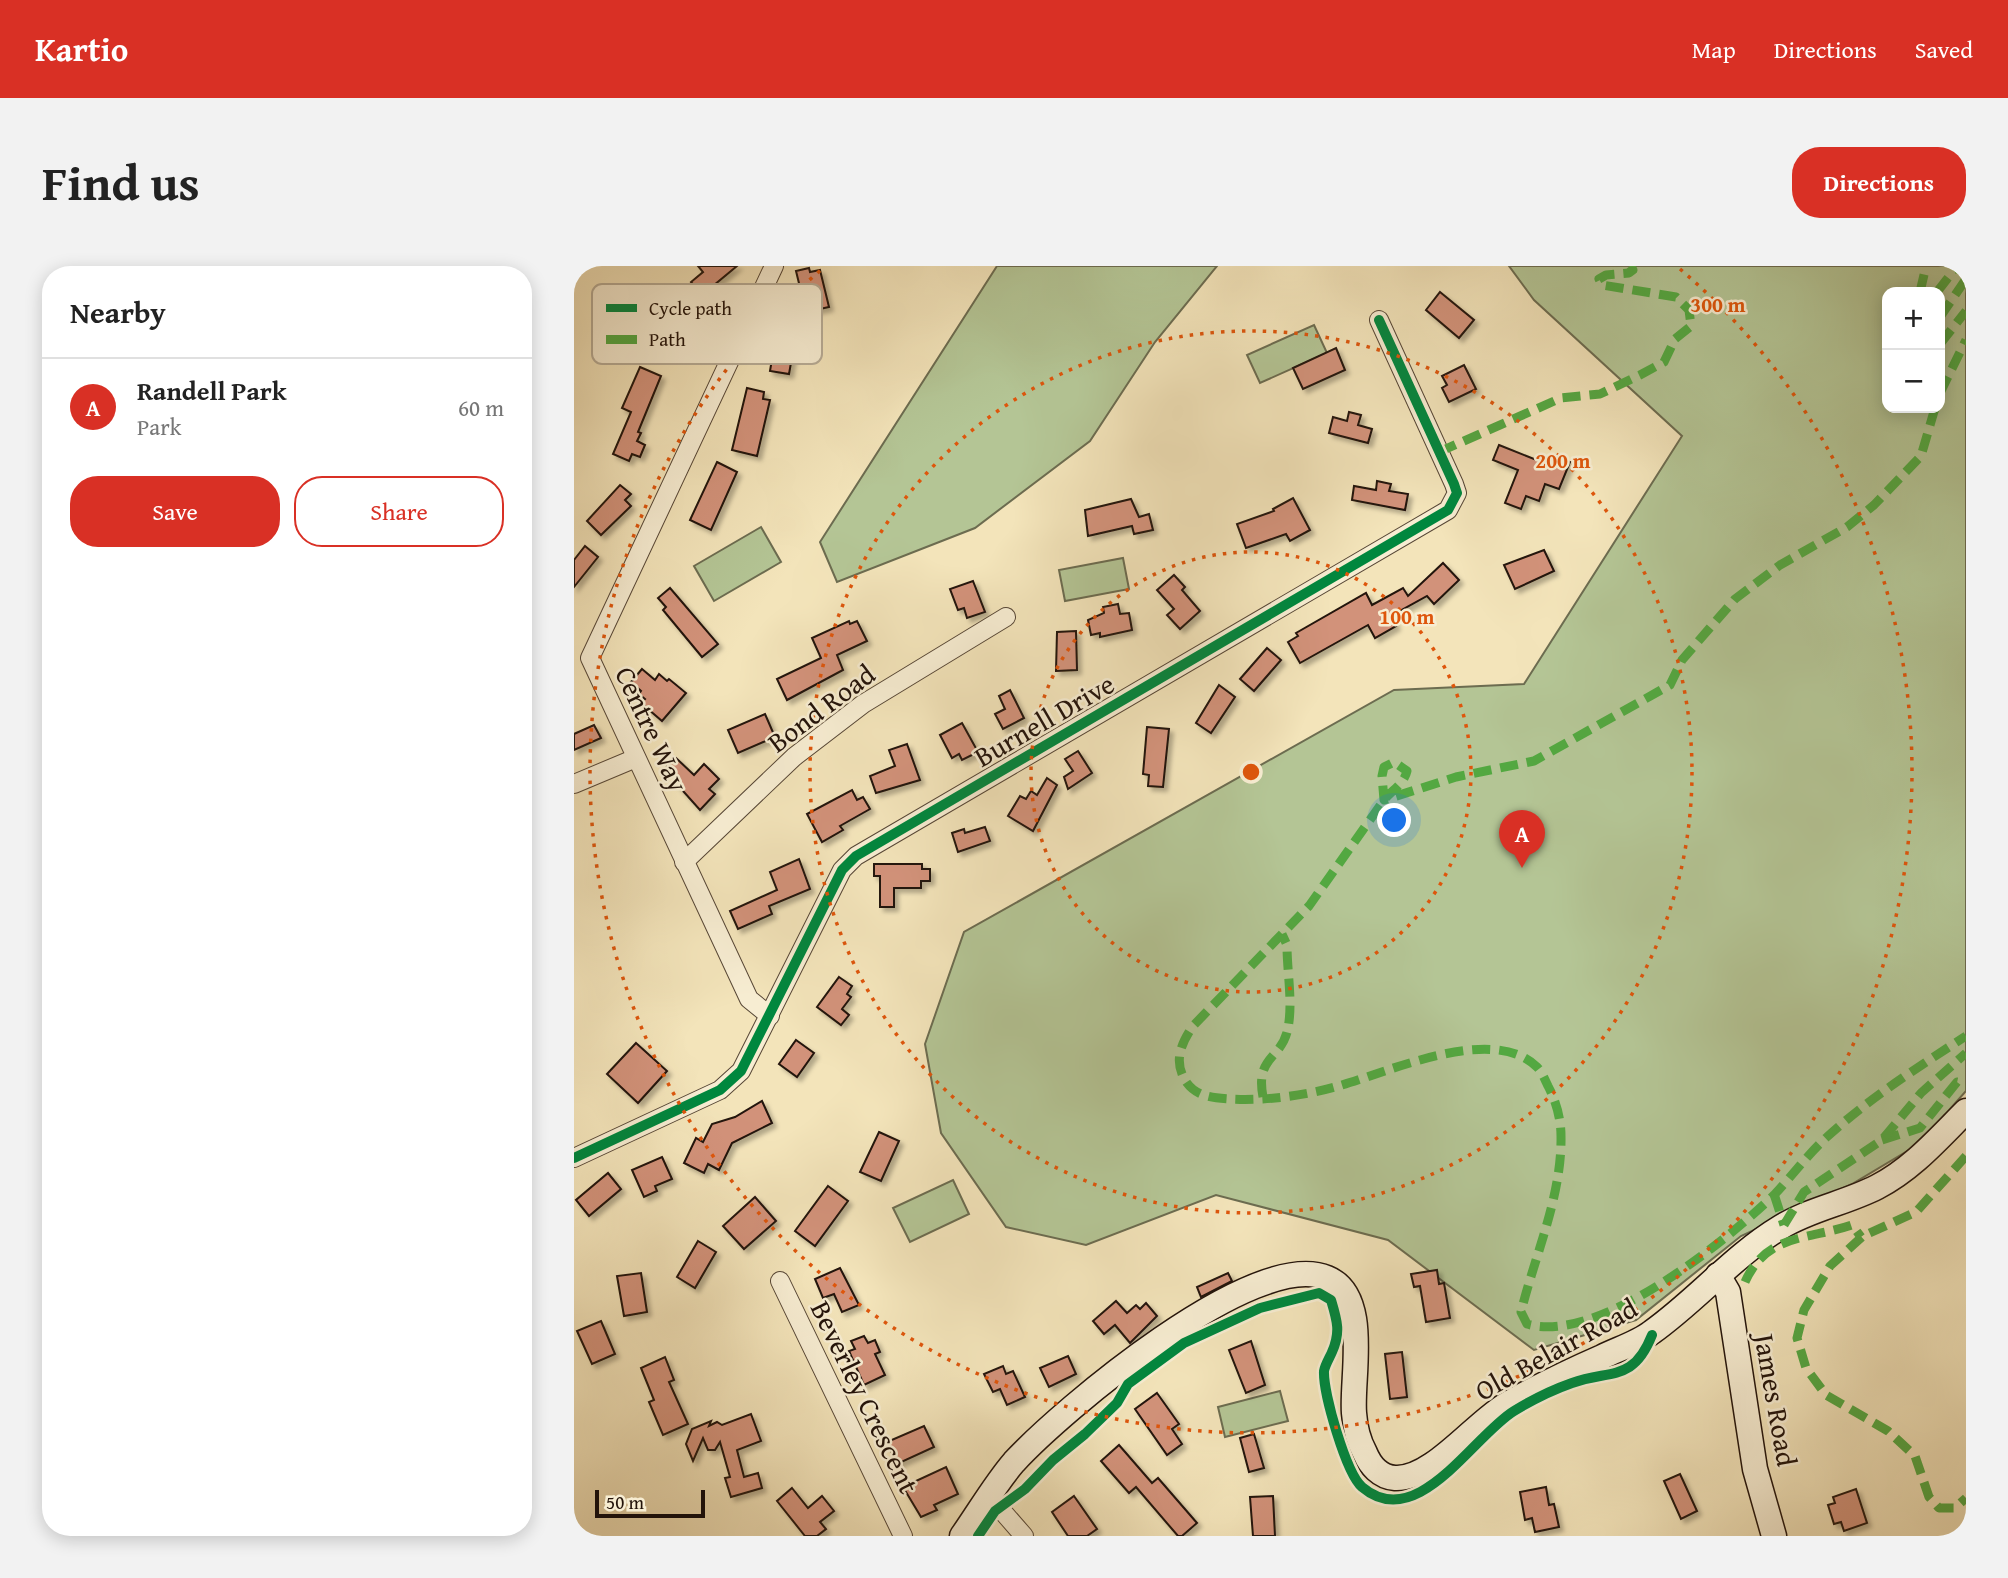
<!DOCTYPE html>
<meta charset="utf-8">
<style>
:root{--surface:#fff;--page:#f2f2f2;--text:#222;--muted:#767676;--line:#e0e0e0;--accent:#d93025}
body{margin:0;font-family:"Gentium Book Plus",serif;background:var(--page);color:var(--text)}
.controls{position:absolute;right:21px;top:21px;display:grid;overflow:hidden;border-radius:14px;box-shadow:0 4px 18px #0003}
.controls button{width:63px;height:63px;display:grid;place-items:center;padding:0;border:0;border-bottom:2px solid var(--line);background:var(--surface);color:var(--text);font:35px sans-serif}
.scale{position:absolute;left:21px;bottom:18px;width:110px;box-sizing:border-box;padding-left:7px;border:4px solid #23130a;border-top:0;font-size:19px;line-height:24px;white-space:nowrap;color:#23130a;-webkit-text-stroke:5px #f7edd2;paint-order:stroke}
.you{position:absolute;left:821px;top:555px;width:24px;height:24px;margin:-18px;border:5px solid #fff;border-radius:50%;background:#1a73e8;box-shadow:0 0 0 10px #1a73e833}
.badge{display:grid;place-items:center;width:46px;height:46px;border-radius:50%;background:var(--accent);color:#fff;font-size:23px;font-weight:700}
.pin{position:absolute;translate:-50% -58px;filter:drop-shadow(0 2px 4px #0008)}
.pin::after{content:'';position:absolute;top:37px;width:24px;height:21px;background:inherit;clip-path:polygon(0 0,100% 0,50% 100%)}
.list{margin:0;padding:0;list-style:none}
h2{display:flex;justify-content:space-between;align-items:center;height:91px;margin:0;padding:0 28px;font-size:30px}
h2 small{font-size:23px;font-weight:400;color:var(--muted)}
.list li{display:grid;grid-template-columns:46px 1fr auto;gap:21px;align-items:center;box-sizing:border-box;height:98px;padding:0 28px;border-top:2px solid var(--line)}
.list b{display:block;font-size:26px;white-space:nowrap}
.list p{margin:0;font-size:23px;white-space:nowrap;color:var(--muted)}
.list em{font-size:23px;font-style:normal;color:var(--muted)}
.actions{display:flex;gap:14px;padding:21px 28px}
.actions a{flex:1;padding:16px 0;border:2px solid var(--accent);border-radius:28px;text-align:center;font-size:24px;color:var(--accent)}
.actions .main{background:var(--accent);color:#fff}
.map{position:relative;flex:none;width:1392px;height:1270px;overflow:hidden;border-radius:28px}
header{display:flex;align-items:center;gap:42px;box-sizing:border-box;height:98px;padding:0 35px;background:var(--accent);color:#fff}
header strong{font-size:33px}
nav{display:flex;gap:38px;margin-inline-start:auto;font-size:24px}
.intro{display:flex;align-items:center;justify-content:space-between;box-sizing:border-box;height:168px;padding:0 42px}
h1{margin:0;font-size:49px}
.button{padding:18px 32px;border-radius:28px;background:var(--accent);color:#fff;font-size:24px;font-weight:700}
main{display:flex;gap:42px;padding:0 42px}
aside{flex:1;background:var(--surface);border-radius:28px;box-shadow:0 4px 18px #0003}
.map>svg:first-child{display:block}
</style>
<header>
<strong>Kartio</strong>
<nav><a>Map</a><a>Directions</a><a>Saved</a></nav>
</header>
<div class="intro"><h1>Find us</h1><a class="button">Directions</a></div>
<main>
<aside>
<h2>Nearby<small></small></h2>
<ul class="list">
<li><span class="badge">A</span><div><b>Randell Park</b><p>Park</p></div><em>60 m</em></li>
</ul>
<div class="actions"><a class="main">Save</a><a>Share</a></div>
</aside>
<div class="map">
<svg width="1392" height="1270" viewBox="0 0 1392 1270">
<defs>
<filter id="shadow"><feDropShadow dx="4" dy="4" stdDeviation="2" flood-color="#0004"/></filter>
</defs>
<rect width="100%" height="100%" fill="#f3e4ba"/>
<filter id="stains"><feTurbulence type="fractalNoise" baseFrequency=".00286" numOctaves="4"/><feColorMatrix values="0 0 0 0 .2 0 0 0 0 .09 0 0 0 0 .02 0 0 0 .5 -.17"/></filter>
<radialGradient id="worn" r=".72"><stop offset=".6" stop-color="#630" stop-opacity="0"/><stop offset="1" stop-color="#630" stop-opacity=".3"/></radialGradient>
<g fill="#b4c595" stroke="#6c6c50" stroke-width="2" fill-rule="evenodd">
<path d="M423,0H643L581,76L516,175L401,262L263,316L246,276Z"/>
<path d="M935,0H1392V825L1345,878L1278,918L1167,970L1062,1054L960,1084L814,974L642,929L512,979L432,961L367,867L351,778L390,666L820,424L950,418L1108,170L960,34ZM1313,26H1366V142H1313Z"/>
<path d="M740,59L753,87L686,117L673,89Z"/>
<path d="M187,261L207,296L140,335L120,300Z"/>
<path d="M549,292L555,323L491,335L485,304Z"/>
<path d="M379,914L395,948L336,976L319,942Z"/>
<path d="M706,1125L714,1155L651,1171L644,1141Z"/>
</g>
<g fill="#d2927a" stroke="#23130a" stroke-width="2" filter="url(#shadow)">
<path d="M124,0H163L128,29L117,16L129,6Z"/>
<path d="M235,2L236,6L246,4L255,41L232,46L222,5Z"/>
<path d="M866,26L900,54L885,72L852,44Z"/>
<path d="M197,52L224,57L215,108L196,105L202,69L194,67Z"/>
<path d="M762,82L771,104L729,123L719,102Z"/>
<path d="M890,99L902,123L875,136L868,122L873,119L868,110Z"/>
<path d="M66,101L87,110L64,166L67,167L63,175L71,179L66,191L58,188L55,195L39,188L57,146L48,142Z"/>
<path d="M173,122L190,126L189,133L196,134L183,190L158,184Z"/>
<path d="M775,146L787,149L784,159L798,163L794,177L755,167L759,151L773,155Z"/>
<path d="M925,179L975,199L979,189L996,196L985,223L971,218L965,235L952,230L947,243L931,237L944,204L919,194Z"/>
<path d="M143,196L163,206L137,264L116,254Z"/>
<path d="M803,215L817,218L815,225L834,228L831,244L778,234L780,220L802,224Z"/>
<path d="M46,219L57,228L51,234L57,240L27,269L13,255Z"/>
<path d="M719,232L736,264L716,275L712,268L672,282L663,258L700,245L699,243Z"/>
<path d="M557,233L565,251L575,248L579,264L560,268L558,260L514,270L511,244Z"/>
<path d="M11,280L24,291L0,321V294Z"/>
<path d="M970,284L980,305L941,323L930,299Z"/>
<path d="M869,297L885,314L860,338L853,330L826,345L827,347L818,352L822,360L801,372L794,359L726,397L714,376L724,370L722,367L792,327L798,339L829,322L834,330Z"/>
<path d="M600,309L611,321L608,324L626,345L606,363L593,349L600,343L583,324Z"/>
<path d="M399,315L411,346L393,352L390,342L384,344L376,323Z"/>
<path d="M96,322L144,378L128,391L89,344L92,341L84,332Z"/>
<path d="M544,338L546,348L555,347L558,364L526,371V367L517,369L514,354L530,347L529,341Z"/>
<path d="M275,355L276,358L283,355L293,375L263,389L269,404L213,434L203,413L247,392L238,372Z"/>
<path d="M502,365L503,404L482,405L483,366Z"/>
<path d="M693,382L707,394L680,425L666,413Z"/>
<path d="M68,403L81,414L85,408L93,415L95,413L112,427L88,455L67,437L71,433L65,428L67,425L57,416Z"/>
<path d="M645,419L661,431L637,467L622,457Z"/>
<path d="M436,424L450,452L429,463L421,448L431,443L425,430Z"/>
<path d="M191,448L201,471L164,487L154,464Z"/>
<path d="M388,457L404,486L388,494L385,488L378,492L366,469Z"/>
<path d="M20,459L27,472L0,484V468Z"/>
<path d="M573,461L595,463L589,521L574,520L575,509L569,508Z"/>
<path d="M333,478L346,514L302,527L296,510L321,500L315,484Z"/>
<path d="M504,485L518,507L494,523L490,511L499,505L491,493Z"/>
<path d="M102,492L120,509L130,498L145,513L135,523L141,528L126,544L101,516L105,512L93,500Z"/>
<path d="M473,512L483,519L459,565L434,550L446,530L452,533L457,525L463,529Z"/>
<path d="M278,524L283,534L289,531L296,543L266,560L269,564L248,576L233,548Z"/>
<path d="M411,561L416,575L384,586L378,567L390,563L391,567Z"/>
<path d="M225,593L236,623L195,640L198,648L164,663L156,645L203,624L196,606Z"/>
<path d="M300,598H348V603H356V615H347V622H320V641H306V610H300Z"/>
<path d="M265,711L278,720L273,728L277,731L268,743L275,749L267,759L243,741Z"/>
<path d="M222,774L240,787L223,811L205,798Z"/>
<path d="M62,777L93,805L64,837L33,808Z"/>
<path d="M188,835L198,857L158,877L145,904L134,898L130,907L110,897L122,872L129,876L138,858L161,851Z"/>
<path d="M305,866L325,875L307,915L286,906Z"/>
<path d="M88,891L98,913L81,920L83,925L70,931L58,904Z"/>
<path d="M34,907L47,923L15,950L2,934Z"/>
<path d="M254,920L274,935L241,980L221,965Z"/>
<path d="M181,931L202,955L170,983L149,960Z"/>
<path d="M124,975L142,986L121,1022L103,1011Z"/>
<path d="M266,1002L285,1039L268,1046L260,1028L249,1032L241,1013Z"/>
<path d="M863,1004L865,1018L870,1017L876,1052L852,1056L846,1020L840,1021L837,1008Z"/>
<path d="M67,1007L73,1046L50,1050L43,1010Z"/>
<path d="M654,1007L658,1015L627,1031L623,1021Z"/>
<path d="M542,1035L553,1047L562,1039L566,1043L572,1037L583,1050L556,1077L541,1059L530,1068L519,1055Z"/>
<path d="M27,1055L41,1088L18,1098L3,1065Z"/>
<path d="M290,1070L294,1077L301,1074L306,1086L301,1088L311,1109L290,1119L275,1085L281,1083L277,1075Z"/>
<path d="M677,1075L691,1119L672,1127L655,1084Z"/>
<path d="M828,1086L833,1131L816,1133L811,1088Z"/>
<path d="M494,1090L502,1108L475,1121L466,1102Z"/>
<path d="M91,1091L100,1114L95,1116L114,1158L89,1169L75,1136L80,1134L67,1102Z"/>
<path d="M429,1100L432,1108L439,1105L451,1131L433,1139L426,1123L419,1126L410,1108Z"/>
<path d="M583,1127L605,1158L598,1163L608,1178L593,1189L561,1143Z"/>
<path d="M177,1148L187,1175L163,1184L170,1211L184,1207L188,1222L157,1231L151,1212L156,1211L146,1176L141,1184H134L129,1172L119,1195L112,1178L118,1163L137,1155L135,1160L143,1156L148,1159Z"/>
<path d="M350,1160L360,1181L323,1198L313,1176Z"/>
<path d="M680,1168L690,1202L675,1206L666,1172Z"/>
<path d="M545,1179L578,1217L584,1212L623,1257L608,1270H604L562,1221L555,1227L527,1195Z"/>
<path d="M372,1201L384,1228L360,1239L363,1244L347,1251L329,1221Z"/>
<path d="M1106,1208L1123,1245L1107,1253L1090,1215Z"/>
<path d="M972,1221L975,1239L980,1238L985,1261L961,1266L958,1252L951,1254L946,1226Z"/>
<path d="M218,1222L234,1242L248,1230L260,1245L246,1256L252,1263L243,1270H231L203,1235Z"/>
<path d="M1282,1223L1293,1257L1270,1265L1267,1256L1260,1258L1254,1239L1261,1237L1259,1231Z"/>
<path d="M500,1230L523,1263L513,1270H494L478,1246Z"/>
<path d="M699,1230L701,1270H679L676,1231Z"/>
</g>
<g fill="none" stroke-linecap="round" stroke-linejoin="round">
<defs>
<g id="minor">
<path d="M0,518L62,492"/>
<path d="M110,596L220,491L289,438L432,351"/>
<path d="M196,750L175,733L16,392L200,0"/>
<path d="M0,892L146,824L167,805L268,604L282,590L874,244L883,227L880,218L805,54"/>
<path d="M206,1015L329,1270"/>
<path d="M416,1231L450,1270"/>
</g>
<g id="secondary">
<path d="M1144,1009L1154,1026L1181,1203L1200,1270"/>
<path d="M388,1270C405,1246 421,1218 440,1196C488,1144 681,981 753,1012C797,1030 777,1111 780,1147C781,1162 784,1174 791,1187C796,1199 806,1211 821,1212C859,1214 902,1155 935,1137C965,1120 996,1105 1028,1091C1044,1083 1064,1077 1078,1066C1123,1034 1159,990 1207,961C1236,943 1272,937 1303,921C1338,903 1364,873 1392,845"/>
</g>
</defs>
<use href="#minor" stroke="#574736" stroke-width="20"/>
<use href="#secondary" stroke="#23130a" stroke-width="27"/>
<use href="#minor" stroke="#f7edd2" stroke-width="18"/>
<use href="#secondary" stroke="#f7edd2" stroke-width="24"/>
<g stroke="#53a841" stroke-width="9" stroke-dasharray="18 9" stroke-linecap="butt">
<path d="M1346,26L1352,0"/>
<path d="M1363,26L1381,3H1389L1392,9"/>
<path d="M1366,51L1392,13"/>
<path d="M1366,78L1392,45"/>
<path d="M1366,127L1392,74"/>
<path d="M1361,142L1347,190L1300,239L1273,261L1206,299L1161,333L1108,394L1096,419L960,495L882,511L810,534L808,510L810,501L820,496L833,505C830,518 818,524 810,534L735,640L619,760C606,779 599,797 613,817C623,831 641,832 656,833C689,835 729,830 761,821C813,807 918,757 963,801C968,806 971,814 974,820C982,835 987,853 987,870C988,930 961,989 947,1046L953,1058C1024,1079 1151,976 1200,929C1218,910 1234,888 1254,870C1296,832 1344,801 1392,770"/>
<path d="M865,186L987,132L1026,128L1066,109L1090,96L1101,73L1117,60L1115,44L1102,31L1028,19L1025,13L1032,9L1055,7L1059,4L1056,0"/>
<path d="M689,831C681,789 708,794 714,762C719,736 713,706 713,679L708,668"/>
<path d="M1308,874L1346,862L1383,816L1392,818"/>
<path d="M1392,890L1342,946L1289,970L1256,1000L1230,1044L1223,1072L1232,1102L1252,1129L1314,1165L1341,1190L1355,1231L1365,1242H1381L1392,1232"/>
<path d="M1200,928L1210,959"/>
<path d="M1210,959L1230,926L1308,874L1347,827L1392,787"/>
<path d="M1171,1016C1193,967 1234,974 1278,959L1287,971"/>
</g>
<defs>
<g id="cycleway">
<path d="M0,892L146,824L167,805L268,604L282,590L874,244L883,227L880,218L805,54"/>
<path d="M404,1270L421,1245L451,1223L479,1194L511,1168L543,1137L554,1118L610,1077L686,1042L745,1027L757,1034C763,1054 767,1066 758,1086C756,1091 751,1099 750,1105C749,1127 772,1207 788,1221C843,1268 899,1170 940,1145C958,1134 978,1124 998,1117C1036,1103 1059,1117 1078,1069"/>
</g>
</defs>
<use href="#cycleway" stroke="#f7edd2" stroke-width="15"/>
<use href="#cycleway" stroke="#00873e" stroke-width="10"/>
</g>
<g fill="none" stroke="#de560c" stroke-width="3.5" stroke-dasharray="3.5 7">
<circle cx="677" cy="506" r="220"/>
<circle cx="677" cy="506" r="441"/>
<path d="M1106 3A661 661 0 1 1 248 3"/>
</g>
<g text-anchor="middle" stroke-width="5" stroke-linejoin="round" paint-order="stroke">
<g font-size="28" fill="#23130a" stroke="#f7edd2">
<text transform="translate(247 442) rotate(-37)" y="10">Bond Road</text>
<text transform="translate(470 454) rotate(-30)" y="10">Burnell Drive</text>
<text transform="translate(78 463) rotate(65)" y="10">Centre Way</text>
<text transform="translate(982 1083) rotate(-29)" y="10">Old Belair Road</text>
<text transform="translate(291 1131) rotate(64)" y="10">Beverley Crescent</text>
<text transform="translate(1202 1134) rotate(80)" y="10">James Road</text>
</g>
</g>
<rect x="18" y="18" width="230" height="80" rx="10" fill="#f7edd2" stroke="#b7ac96" stroke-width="2"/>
<rect x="32" y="38" width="31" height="8" fill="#00873e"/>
<rect x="32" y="69" width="31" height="9" fill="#53a841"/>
<g font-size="19" fill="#23130a">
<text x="75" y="49">Cycle path</text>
<text x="75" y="80">Path</text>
</g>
<circle cx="677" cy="506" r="10" fill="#de560c" stroke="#f7edd2" stroke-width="3.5"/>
<g font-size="21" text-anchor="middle" font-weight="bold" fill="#de560c" stroke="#f7edd2" stroke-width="5" stroke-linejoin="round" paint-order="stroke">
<text x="1144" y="46">300 m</text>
<text x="989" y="202">200 m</text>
<text x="833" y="358">100 m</text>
</g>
<rect width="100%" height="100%" filter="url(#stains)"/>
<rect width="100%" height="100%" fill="url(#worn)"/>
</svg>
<div class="controls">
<button>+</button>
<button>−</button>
</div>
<div class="scale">50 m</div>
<div class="you"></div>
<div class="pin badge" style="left:948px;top:602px">A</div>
</div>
</main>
